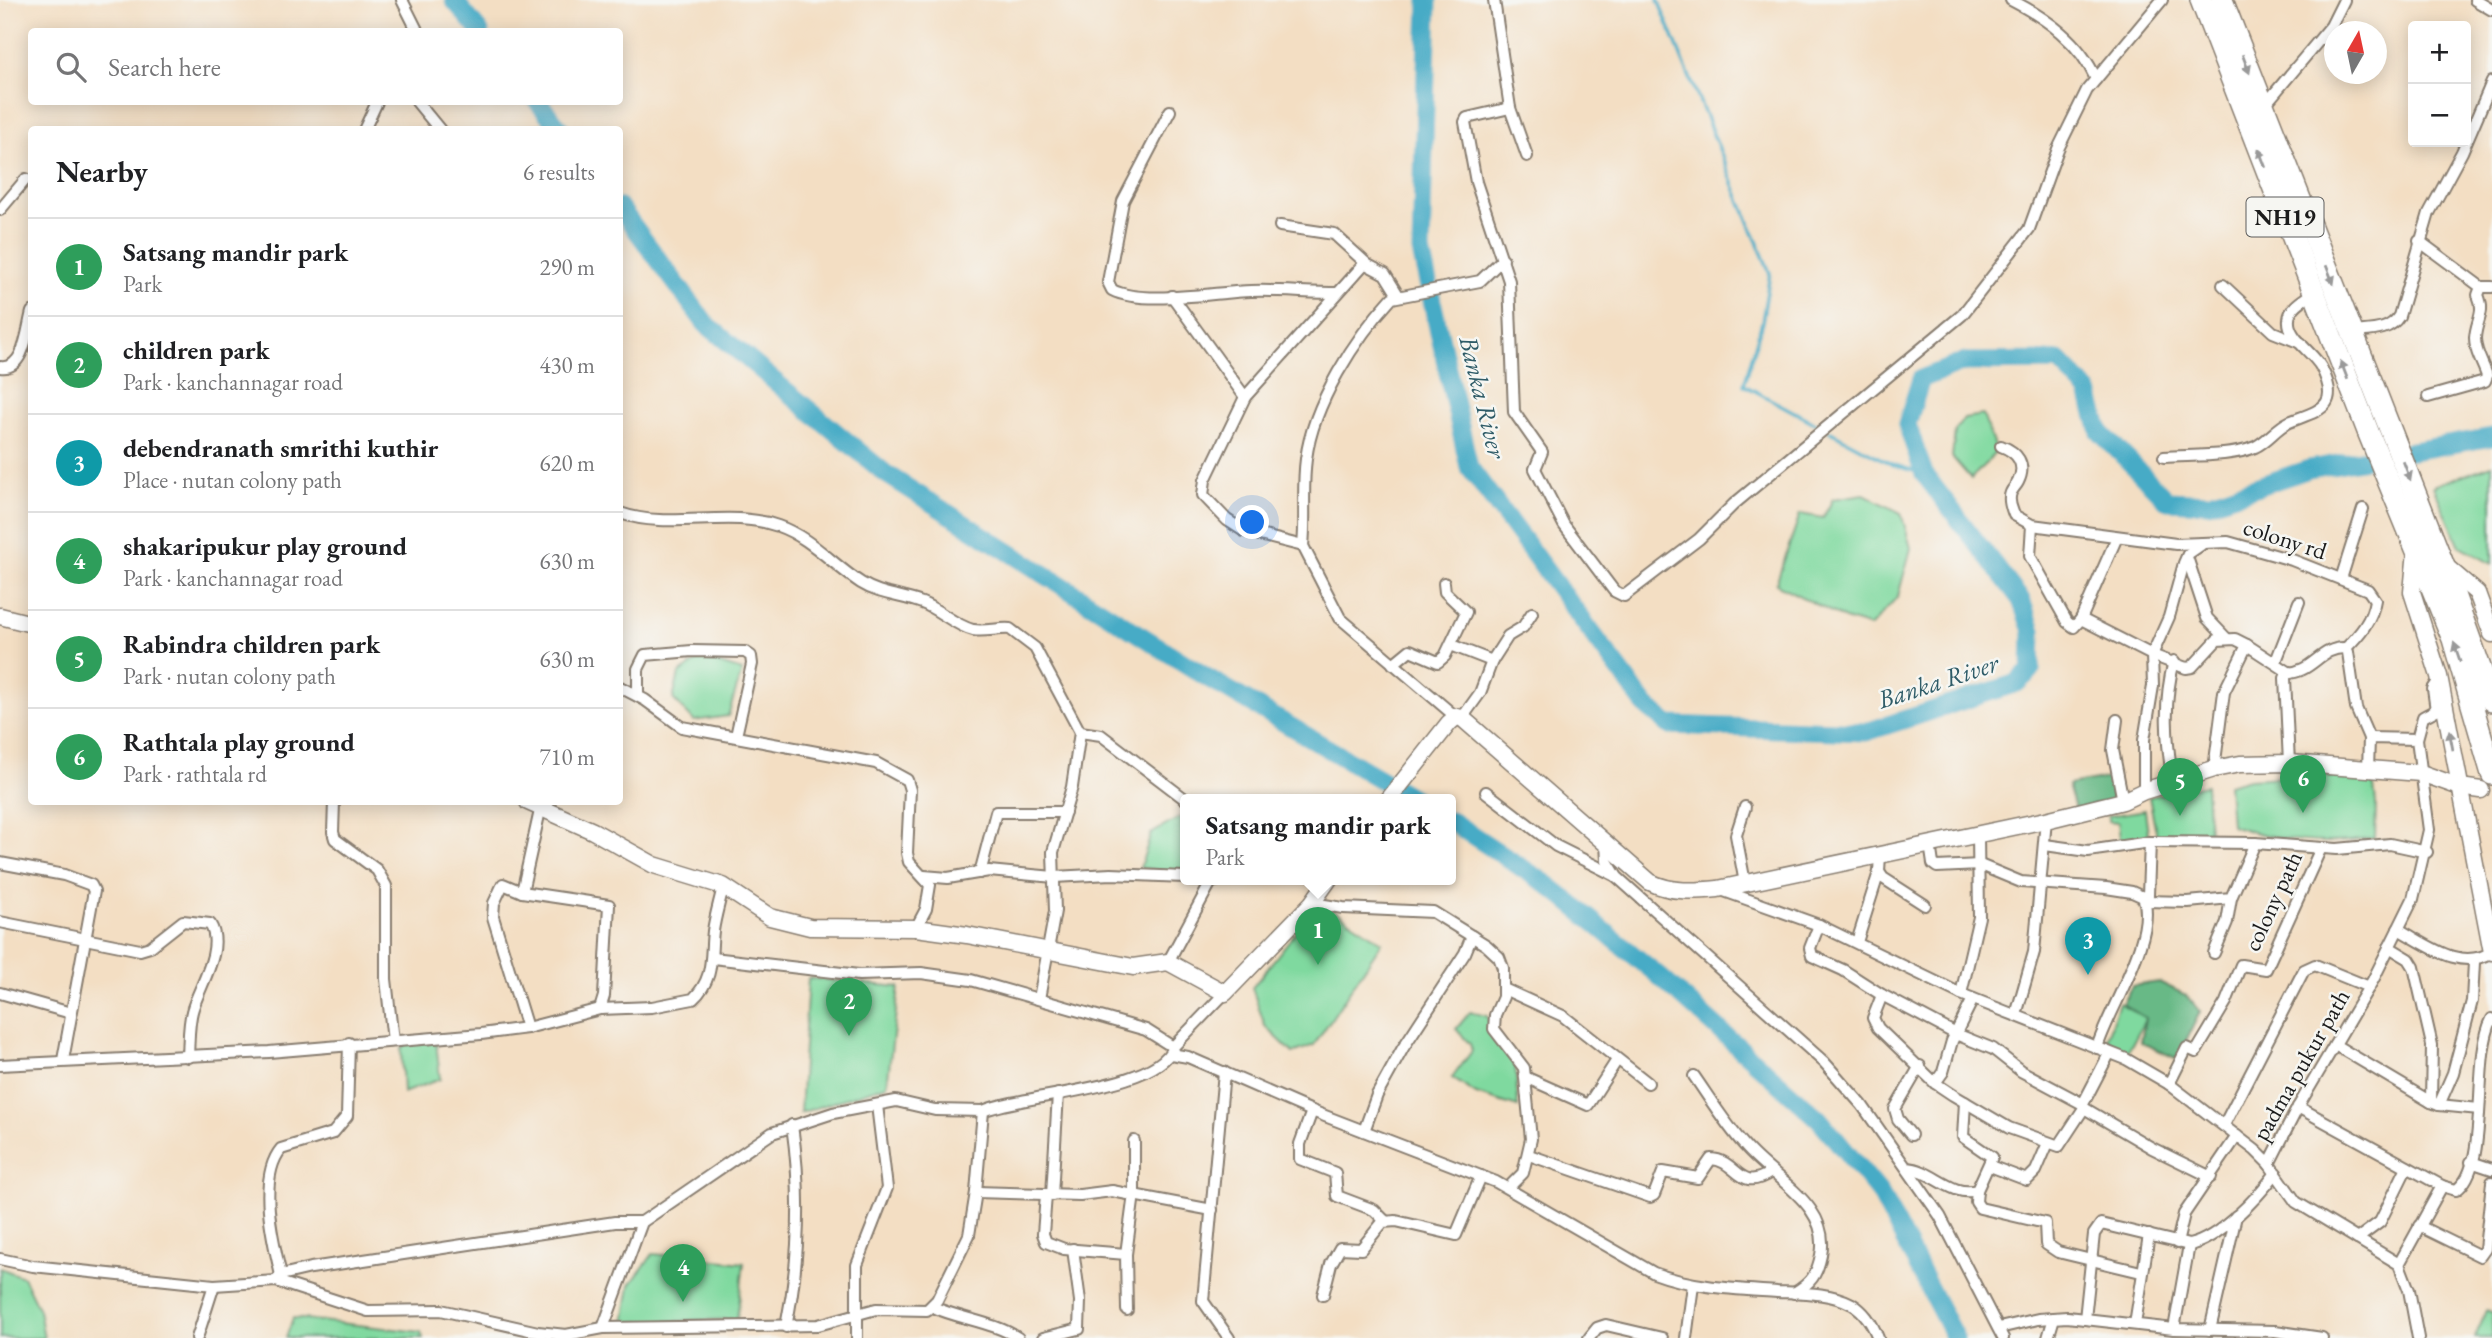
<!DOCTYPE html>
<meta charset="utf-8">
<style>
:root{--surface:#fff;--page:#f2f2f2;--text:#202124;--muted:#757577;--line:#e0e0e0;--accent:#0f766e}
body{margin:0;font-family:"EB Garamond",serif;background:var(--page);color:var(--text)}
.controls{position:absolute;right:21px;top:21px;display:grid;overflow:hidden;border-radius:7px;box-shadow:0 4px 18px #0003}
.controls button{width:63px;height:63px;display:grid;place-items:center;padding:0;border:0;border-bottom:2px solid var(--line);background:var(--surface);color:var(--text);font:35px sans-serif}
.compass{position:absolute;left:2324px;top:21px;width:63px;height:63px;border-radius:50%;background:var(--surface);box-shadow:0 4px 18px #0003;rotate:9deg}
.you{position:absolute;left:1253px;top:523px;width:24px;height:24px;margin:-18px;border:5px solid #fff;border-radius:50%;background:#1a73e8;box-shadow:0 0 0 10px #1a73e833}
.badge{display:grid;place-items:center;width:46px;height:46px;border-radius:50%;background:var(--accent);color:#fff;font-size:23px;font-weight:700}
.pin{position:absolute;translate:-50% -58px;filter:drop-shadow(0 2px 4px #0008)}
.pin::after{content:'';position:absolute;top:37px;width:24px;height:21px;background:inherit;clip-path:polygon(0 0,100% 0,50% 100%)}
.popup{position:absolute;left:1180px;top:794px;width:276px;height:91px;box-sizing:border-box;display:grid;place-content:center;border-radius:7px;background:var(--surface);filter:drop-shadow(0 2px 5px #0005);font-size:23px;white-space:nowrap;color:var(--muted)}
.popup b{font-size:26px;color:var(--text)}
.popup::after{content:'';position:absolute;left:50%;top:100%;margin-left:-14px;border:14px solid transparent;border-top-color:var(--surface)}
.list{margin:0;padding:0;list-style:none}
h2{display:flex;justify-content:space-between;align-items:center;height:91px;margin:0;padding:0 28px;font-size:30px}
h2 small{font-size:23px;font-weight:400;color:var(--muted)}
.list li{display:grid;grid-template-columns:46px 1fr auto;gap:21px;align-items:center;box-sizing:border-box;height:98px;padding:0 28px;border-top:2px solid var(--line)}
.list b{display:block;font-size:26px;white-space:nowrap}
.list p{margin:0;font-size:23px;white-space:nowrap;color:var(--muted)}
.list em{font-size:23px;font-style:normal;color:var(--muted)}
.icon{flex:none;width:38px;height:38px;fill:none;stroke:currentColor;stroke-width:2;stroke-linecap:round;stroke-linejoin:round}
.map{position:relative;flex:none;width:2492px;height:1338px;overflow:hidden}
.search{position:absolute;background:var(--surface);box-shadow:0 4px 18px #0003;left:28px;top:28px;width:595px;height:77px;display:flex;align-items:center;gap:18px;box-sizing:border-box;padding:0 24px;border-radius:7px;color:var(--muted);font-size:26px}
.panel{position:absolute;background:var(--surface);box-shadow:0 4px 18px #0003;left:28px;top:126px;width:595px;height:679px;border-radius:7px}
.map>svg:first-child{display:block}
</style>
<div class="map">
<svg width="2492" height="1338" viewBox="0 0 2492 1338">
<rect width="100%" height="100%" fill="#f6f6f2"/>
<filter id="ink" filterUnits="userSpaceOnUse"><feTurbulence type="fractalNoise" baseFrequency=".0143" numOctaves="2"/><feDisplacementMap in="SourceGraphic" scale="14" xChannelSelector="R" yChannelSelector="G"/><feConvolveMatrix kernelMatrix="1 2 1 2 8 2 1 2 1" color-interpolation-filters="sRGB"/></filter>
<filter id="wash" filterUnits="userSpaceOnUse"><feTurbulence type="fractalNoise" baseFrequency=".00686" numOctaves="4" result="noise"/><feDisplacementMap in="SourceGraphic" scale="28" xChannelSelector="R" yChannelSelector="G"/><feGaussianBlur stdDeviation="1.57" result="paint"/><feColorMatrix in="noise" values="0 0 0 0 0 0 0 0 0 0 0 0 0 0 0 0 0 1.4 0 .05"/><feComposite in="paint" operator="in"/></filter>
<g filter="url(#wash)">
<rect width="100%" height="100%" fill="#f3dec3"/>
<g fill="#7fd99f" stroke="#4e7a5e" stroke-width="2">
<path d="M1983,415L1996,452L1971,479L1952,457L1955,431L1964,418Z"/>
<path d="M2492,465V564L2460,546L2433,486Z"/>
<path d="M1864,494L1901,513L1911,548L1898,596L1870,627L1845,619L1776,584L1800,514L1823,518L1833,499Z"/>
<path d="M701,658L742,671L728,716L694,721L673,699L679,674Z"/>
<path d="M2301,776L2373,778L2376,803L2375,838C2324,846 2279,842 2231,825L2228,785L2249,779Z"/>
<path d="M2206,785L2209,835L2157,837L2149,797Z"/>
<path d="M2145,810L2149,841L2121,845L2118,822L2108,821V816Z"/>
<path d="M1181,817L1185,869L1181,873L1140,868L1151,834Z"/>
<path d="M1320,901L1382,942L1314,1045L1293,1053L1265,1026L1252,988Z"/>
<path d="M808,978L899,987L887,1085L800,1113Z"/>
<path d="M2119,1003L2146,1018L2127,1053L2106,1039Z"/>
<path d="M1470,1012L1487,1016L1494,1034L1515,1061L1518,1107L1476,1094L1452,1078L1472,1051L1470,1044L1456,1029Z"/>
<path d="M408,1041H436L440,1079L403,1093L401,1049Z"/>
<path d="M653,1254L744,1263L737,1319L624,1323L630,1285Z"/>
<path d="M0,1268L23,1277L39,1310L44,1338H0Z"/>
<path d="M2486,1310L2492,1313V1338H2475Z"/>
<path d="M293,1318L421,1332L423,1338H286Z"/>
</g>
<g fill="#67b986" stroke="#426a51" stroke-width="2">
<path d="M2109,778L2113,801L2075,809L2068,785Z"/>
<path d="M2159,982L2186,995L2200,1012L2177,1059L2141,1042L2145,1018L2122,1004L2132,986Z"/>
</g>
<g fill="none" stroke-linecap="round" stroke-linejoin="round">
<g stroke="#46abc6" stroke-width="3.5">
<path d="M1658,0L1770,273L1762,322L1744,385L1822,427"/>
<path d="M1829,431L1891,464L1924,474"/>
</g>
<g stroke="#46abc6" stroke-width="19">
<path d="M454,0L480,32"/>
<path d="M1428,0L1421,251L1469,467L1646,706L1669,725L1866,732L2017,683L2031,670L2032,631L2021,600L1924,474L1907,424L1921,379L1964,362L2059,361L2089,392L2100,432L2168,501L2208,503L2309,469L2492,437"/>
<path d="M538,102L561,130"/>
<path d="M620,208L706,324L886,474L1208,678L1414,799"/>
<path d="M1451,821L1551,887L1659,976L1819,1119L1880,1193L1955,1338"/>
</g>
</g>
</g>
<g filter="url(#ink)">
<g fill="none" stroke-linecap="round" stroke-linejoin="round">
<defs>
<g id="street">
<path d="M402,0L418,32"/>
<path d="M1494,0L1510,108L1527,156"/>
<path d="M2011,0C2046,18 2080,42 2096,79"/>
<path d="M2475,0L2492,10"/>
<path d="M417,102L440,130"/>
<path d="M2263,107L2331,26L2344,0"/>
<path d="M1510,108L1467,118L1465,122L1476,182L1509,281L1514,412L1542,452L1535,469L1564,525L1614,591L1624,596L1699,539L1734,504L1962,315L2029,229L2058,149L2087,90L2162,0"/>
<path d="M1170,111L1123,201L1108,282L1112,290C1143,306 1215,292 1251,291C1279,290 1309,293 1337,293"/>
<path d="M364,130L377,102"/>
<path d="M0,210L26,179"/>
<path d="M1280,226L1334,234L1368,265L1385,274L1398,295"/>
<path d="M2419,241L2481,287H2492"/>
<path d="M1365,263L1245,397L1205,480L1203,495L1227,520L1244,531L1303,546L1340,618L1456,717"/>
<path d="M2223,285L2273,332L2301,343"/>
<path d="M1172,296L1245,397"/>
<path d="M2352,332C2370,330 2389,332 2399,316L2429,213L2462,152L2492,82"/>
<path d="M0,367C25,371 27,329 32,312"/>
<path d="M2428,397L2485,381L2487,376C2483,363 2475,353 2475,338C2476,320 2486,313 2478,295L2481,287"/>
<path d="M2001,446C2017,452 2027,464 2018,482C2015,488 2010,490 2010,497C2009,504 2012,509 2014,515L2032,525L2176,544L2228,542L2292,560L2368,590L2375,600C2372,620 2360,634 2346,648"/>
<path d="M2164,457C2190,455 2232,457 2255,447C2268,441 2276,428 2289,422C2319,410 2342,408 2321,367C2313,352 2287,338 2289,319C2290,306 2305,299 2314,292"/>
<path d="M620,513C671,531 728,508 778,526C810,537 833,565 861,583C880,595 901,595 922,603C940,610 954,625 973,630C985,632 998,628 1010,629L1035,648L1080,732L1072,787L1053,852L1055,911L1039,999"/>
<path d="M2032,525L2030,556L2067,622L2074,627L2081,619L2117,537"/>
<path d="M2201,545L2188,554L2184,563L2169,617L2152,655L2186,668L2192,667L2217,640L2235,639L2247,645L2224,692L2214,769"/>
<path d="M1303,546C1306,517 1302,488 1306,459C1313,404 1355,338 1392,298L1480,281L1503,259"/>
<path d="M2187,557L2207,618L2226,638"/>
<path d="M2341,579L2363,509"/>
<path d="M2081,619L2152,655L2153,686L2144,740V791"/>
<path d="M1451,645L1492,661L1508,636L1523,627L1532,613"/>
<path d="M2247,645L2290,673"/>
<path d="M2276,661L2299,602"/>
<path d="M1393,664L1410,650L1438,662L1445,656L1466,612L1445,592L1444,583"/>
<path d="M620,687L645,700L682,727L876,763L907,780L910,790L907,853L909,862L930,885L926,909L916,928"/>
<path d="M638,696V669L645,655L692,651L745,652L751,656L752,664L736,736"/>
<path d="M1462,718L1480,693L1492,661"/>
<path d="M2117,720L2113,750L2123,801"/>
<path d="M1080,732L1101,735L1185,799"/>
<path d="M2417,739L2423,717L2436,710L2433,689L2439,680"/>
<path d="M2289,763L2285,678L2287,673C2314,672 2319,647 2346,648L2348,652L2356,708L2369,738"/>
<path d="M2173,782C2166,740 2163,703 2174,661"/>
<path d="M1486,792L1556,846L1616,876"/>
<path d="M334,802L333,832L335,839L377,870L386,886V979L393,1041"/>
<path d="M1745,807L1736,835L1745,883"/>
<path d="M2150,842L2255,843L2337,849L2390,844L2427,852"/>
<path d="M1606,843L1607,861L1617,877L1824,1062L1862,1105L1940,1216L2003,1338"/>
<path d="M1930,844L1933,864L1937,867L1980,865L2021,882L2106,888L2132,892L2143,897L2148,895L2150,842L2088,851L2045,845"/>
<path d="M1880,854L1879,872L1883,878L1925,905"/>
<path d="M0,863L64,875L91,885L94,891L63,1060"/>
<path d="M980,873L996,812H1065"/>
<path d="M924,876L948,878L989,871L1054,877L1111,874L1185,877"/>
<path d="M1200,879L1211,882L1223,879"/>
<path d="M1721,890L1819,925L1961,994L2126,1059L2169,1084L2255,1150L2269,1164L2296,1202L2399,1264L2409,1290L2418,1338"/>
<path d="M522,892L609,905L604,996L600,1009"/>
<path d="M2145,901L2188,902L2231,898L2255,843"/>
<path d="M1312,903L1343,908L1433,912L1486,945L1499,957L1503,968V997L1495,1015L1494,1029L1524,1068L1531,1139L1523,1173L1508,1188"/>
<path d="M0,922L140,950L150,947L183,921L210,924C225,948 200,985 193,1008C188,1023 189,1041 188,1057"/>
<path d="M1819,925L1810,948L1812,956L1843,970L1882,995L1956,1034L1993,1049L2021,1071L2083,1104"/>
<path d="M2398,929C2428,945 2460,972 2492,952"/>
<path d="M1857,942L1879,872"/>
<path d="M2214,953L2227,922L2231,898"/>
<path d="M713,958L859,975L921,973L971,980L1146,1030L1173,1047"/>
<path d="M1168,962L1211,882"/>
<path d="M1504,989L1563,1016L1648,1083"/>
<path d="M0,993L71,1013"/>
<path d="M1961,994L1979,917L1978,834"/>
<path d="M1882,995L1873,1018L1878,1028L1935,1083L1953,1095L2009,1128L2059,1146L2084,1108"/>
<path d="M2016,1015L2034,952L2046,820"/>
<path d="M527,1028L493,917L494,903L503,884L522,892L541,806"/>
<path d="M2335,1045L2431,1102L2432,1045L2414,967L2409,959L2389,947"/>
<path d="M2097,1048C2107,1012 2159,934 2143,897"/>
<path d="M1171,1054L1188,1057L1312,1111L1496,1182L1654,1273C1694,1288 1735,1289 1777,1292C1801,1293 1830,1292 1852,1304C1864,1311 1873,1325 1878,1338"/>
<path d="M2109,1054L2083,1104L2084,1108L2152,1148L2211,1177"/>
<path d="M0,1065L269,1052L481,1034L527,1028L600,1009L652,1007L693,999C715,978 710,957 713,931C715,916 720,901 723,886"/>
<path d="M1224,1072L1203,1301L1229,1338"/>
<path d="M1694,1076C1710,1099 1726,1125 1745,1146C1774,1180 1831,1205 1821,1255C1817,1275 1811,1283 1794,1293"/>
<path d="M1525,1077L1588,1105L1617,1060"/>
<path d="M1935,1083L1943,1072L1952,1041L1973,999"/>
<path d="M2169,1084L2187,1048L2196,1052L2226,1002L2241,965L2266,969L2321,848"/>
<path d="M2431,1102L2439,1105L2453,1073L2472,1001L2474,962"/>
<path d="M2439,1105L2479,1109"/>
<path d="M2298,1107L2442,1186L2399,1264"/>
<path d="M1312,1111L1300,1144V1159L1335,1173L1337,1196L1374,1210L1385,1221"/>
<path d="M2224,1125L2304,970L2315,965L2369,987"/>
<path d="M1364,1131L1377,1095L1403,1048L1465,953L1472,936"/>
<path d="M1911,1135L1898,1119L1895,1109L1920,1066"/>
<path d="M1529,1155L1650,1197L1654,1195L1663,1172L1698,1178L1711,1159C1738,1160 1738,1194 1771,1172"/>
<path d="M2471,1162L2492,1169"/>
<path d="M2269,1164L2298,1107L2373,980L2413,899L2429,830L2417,739L2369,738L2368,770"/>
<path d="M1990,1166L2027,1180L2036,1171L2048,1143"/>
<path d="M1907,1168C1932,1169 1951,1198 1977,1190L1992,1157L1963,1137L1965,1102"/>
<path d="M2442,1186L2456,1190C2491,1168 2471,1059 2492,1019"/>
<path d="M1977,1190L1976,1202L1980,1208L2045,1223L2046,1244L2058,1252L2141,1272"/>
<path d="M976,1192L1080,1195L1112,1191L1212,1210"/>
<path d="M1046,1195L1043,1234L1046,1242L1064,1249L1126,1254L1127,1310"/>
<path d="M1052,1195L1058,1094"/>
<path d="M2419,1226L2480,1256L2485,1249L2492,1182"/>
<path d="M2357,1239L2380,1222L2407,1167"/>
<path d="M2177,1243L2184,1214L2237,1136"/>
<path d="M2189,1245C2219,1239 2258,1197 2276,1173"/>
<path d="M1126,1254L1134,1194V1141"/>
<path d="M0,1259L33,1266L214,1285L276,1281L368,1311L441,1310L538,1332L566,1335L603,1328L818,1325L876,1309L927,1310L937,1300L969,1235L976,1192L983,1111C1022,1094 1158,1090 1173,1047L1225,993"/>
<path d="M281,1275C273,1242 257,1178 281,1149L333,1133L347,1116L349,1043"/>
<path d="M276,1281L281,1275L311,1268L615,1222H642"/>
<path d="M1323,1295L1331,1264L1340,1248L1361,1249L1383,1222L1396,1221L1456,1235L1481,1176"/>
<path d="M933,1307C960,1319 994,1322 1018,1338"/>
<path d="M2085,1319L2094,1234L2101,1224L2189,1245L2174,1329"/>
<path d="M2135,1324L2149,1235"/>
<path d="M786,1327C800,1259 802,1194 792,1125"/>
<path d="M603,1328L642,1222L772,1133L833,1113L896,1101L935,1110L983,1111"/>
<path d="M1999,1328L2038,1319L2067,1317L2174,1329L2275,1331L2322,1338"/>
<path d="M2210,1330L2236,1216"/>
<path d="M197,1338L214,1285"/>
<path d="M857,1338V1265L887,1188L877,1105"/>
<path d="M1043,1338L1079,1329L1080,1301L1073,1249"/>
<path d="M1589,1338L1597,1328L1606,1325L1662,1338"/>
<path d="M1686,1338L1693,1285"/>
<path d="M2048,1338L2054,1318"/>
</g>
<g id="secondary">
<path d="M2416,551L2412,592L2439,676L2492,952"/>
<path d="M2443,564L2477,593L2492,634"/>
<path d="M0,616L32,624"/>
<path d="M1389,799L1449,723L1456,717L1462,718L1650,882C1671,893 1696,891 1718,889L2046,820L2123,801L2144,791L2214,769L2240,764L2289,763L2421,773L2460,787L2481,790"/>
<path d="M528,802L593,831L654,865L723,886L770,917L810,927L916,928L967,935L1133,967L1168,962L1225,993L1312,903L1329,879"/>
</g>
<g id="highway">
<path d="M2201,0L2369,434L2453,639L2492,774"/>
<path d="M2222,0L2443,564L2492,701"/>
</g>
</defs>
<use href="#street" stroke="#887d70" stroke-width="14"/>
<use href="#secondary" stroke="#887d70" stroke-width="19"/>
<use href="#highway" stroke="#887d70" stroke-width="24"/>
<use href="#street" stroke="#fff" stroke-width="10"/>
<use href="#secondary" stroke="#fff" stroke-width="16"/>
<use href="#highway" stroke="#fff" stroke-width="21"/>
</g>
<defs><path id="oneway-solid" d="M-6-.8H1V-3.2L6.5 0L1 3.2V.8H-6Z" transform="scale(1.75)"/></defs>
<g fill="#999">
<use href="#oneway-solid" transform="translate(2246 64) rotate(69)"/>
<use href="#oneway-solid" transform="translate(2262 158) rotate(-111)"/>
<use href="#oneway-solid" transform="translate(2330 275) rotate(68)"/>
<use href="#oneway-solid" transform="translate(2344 370) rotate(-111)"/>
<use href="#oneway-solid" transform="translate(2407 471) rotate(69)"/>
<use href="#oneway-solid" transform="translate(2457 652) rotate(-109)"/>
<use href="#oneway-solid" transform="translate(2451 740) rotate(-101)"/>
</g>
</g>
<g text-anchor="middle" stroke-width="5" stroke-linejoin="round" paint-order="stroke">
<rect fill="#f6f6f2" stroke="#5d5d5c" stroke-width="2" x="2246.5" y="197.5" width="77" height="39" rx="5"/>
<g font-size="23" font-weight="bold" fill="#1c1c1c">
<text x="2285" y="225">NH19</text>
</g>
<g font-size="24" fill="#1c1c1c" stroke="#f6f6f2">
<text transform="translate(2285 539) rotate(18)" y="8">colony rd</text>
<text transform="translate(2273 901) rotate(-65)" y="8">colony path</text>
<text transform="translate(2301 1065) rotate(-60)" y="8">padma pukur path</text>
</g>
<g font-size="26" font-style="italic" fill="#2f5c68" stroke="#f6f6f2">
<text transform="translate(1483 397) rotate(76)" y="9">Banka River</text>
<text transform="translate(1938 681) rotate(-18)" y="9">Banka River</text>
</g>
</g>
</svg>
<div class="controls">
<button>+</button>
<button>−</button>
</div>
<svg class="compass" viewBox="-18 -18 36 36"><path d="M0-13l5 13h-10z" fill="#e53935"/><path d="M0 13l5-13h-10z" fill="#757577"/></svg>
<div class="you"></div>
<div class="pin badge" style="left:1318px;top:965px;background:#2e9e5b">1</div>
<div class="popup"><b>Satsang mandir park</b>Park</div>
<div class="pin badge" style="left:849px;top:1036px;background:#2e9e5b">2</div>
<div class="pin badge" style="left:2088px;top:975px;background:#0f9aa8">3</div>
<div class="pin badge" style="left:683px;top:1302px;background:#2e9e5b">4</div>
<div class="pin badge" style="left:2180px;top:816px;background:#2e9e5b">5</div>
<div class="pin badge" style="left:2303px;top:813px;background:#2e9e5b">6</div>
<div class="search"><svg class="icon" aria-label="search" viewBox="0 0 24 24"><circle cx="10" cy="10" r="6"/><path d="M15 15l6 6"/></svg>Search here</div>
<section class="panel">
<h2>Nearby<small>6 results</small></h2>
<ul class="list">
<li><span class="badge" style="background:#2e9e5b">1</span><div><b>Satsang mandir park</b><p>Park</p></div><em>290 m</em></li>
<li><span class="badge" style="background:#2e9e5b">2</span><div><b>children park</b><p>Park · kanchannagar road</p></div><em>430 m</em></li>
<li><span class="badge" style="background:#0f9aa8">3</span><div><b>debendranath smrithi kuthir</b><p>Place · nutan colony path</p></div><em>620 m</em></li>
<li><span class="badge" style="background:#2e9e5b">4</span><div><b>shakaripukur play ground</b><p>Park · kanchannagar road</p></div><em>630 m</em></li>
<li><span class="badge" style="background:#2e9e5b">5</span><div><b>Rabindra children park</b><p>Park · nutan colony path</p></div><em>630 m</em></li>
<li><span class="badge" style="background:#2e9e5b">6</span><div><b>Rathtala play ground</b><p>Park · rathtala rd</p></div><em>710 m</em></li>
</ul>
</section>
</div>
